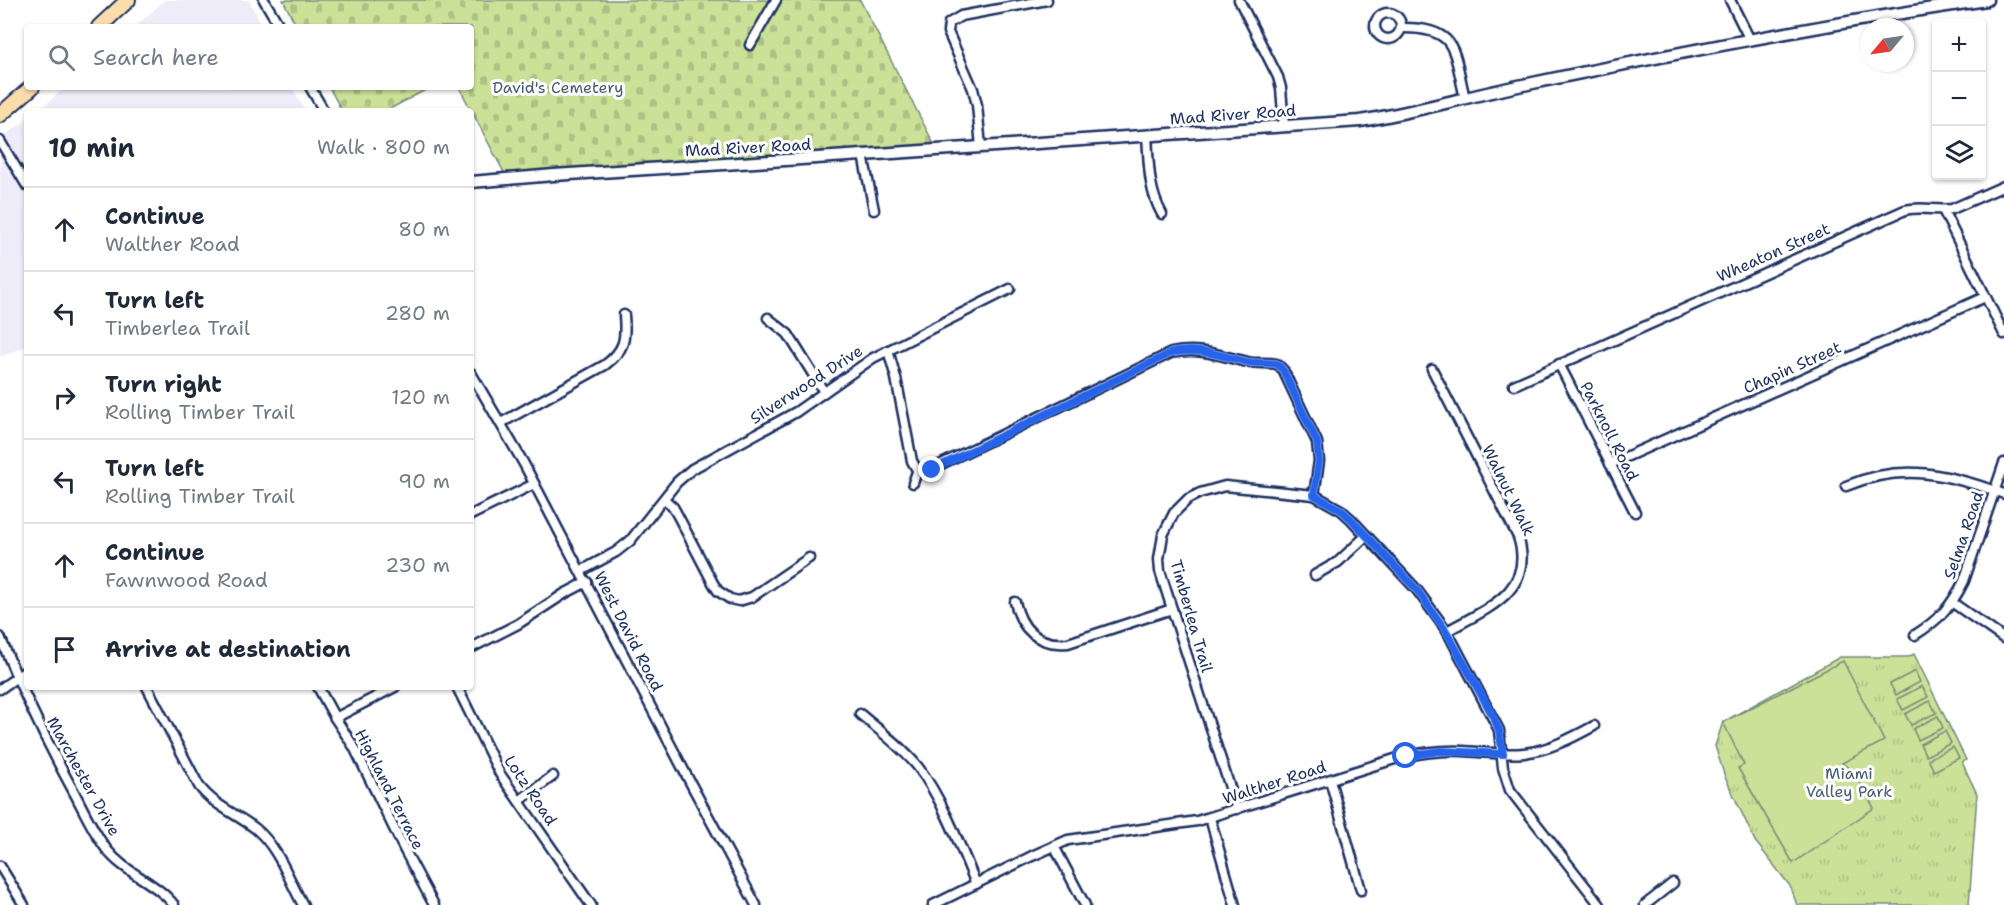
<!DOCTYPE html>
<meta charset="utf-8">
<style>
:root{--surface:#fff;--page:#f2f2f3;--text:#1f2937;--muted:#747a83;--line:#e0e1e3}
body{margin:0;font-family:"Shantell Sans",sans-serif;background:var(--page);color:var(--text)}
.controls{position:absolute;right:18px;top:18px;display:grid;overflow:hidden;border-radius:6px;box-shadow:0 2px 4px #0004}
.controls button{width:54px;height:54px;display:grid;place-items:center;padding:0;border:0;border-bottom:2px solid var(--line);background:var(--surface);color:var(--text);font:30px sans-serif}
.compass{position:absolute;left:1860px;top:18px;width:54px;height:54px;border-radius:50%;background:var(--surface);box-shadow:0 2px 4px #0004;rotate:241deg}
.stop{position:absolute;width:18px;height:18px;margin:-14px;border:4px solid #2563eb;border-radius:50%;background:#fff}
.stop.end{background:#2563eb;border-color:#fff;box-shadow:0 2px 6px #0008}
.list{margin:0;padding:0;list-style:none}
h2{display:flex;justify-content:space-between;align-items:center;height:78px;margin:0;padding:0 24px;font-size:26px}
h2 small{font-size:20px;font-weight:400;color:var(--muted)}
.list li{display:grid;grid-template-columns:39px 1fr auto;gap:18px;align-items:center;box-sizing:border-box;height:84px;padding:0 24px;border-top:2px solid var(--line)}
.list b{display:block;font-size:22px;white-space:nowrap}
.list p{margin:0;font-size:20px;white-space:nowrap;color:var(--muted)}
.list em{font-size:20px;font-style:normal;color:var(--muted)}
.icon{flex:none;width:33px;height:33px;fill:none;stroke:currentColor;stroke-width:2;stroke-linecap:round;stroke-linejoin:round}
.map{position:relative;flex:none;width:2004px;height:905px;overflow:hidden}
.search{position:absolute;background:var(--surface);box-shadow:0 2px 4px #0004;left:24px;top:24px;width:450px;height:66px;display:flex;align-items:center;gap:15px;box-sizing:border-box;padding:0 21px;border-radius:6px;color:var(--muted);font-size:22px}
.panel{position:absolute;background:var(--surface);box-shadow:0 2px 4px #0004;left:24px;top:108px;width:450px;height:582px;border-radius:6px}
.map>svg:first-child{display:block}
</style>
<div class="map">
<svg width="2004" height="905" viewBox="0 0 2004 905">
<defs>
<pattern id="cemetery-stones" width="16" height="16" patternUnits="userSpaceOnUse" patternTransform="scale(1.5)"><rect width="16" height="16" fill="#cbe197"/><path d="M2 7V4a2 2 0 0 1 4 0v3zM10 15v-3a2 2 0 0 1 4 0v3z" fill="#aec185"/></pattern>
<pattern id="park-tufts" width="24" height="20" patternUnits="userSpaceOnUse" patternTransform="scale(1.5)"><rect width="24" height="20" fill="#cbe197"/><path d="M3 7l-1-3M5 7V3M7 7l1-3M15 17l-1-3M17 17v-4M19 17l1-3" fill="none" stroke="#aec185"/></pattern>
</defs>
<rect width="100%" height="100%" fill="#fff"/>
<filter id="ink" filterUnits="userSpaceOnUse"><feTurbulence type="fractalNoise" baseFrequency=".0167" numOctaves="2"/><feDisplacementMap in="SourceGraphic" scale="12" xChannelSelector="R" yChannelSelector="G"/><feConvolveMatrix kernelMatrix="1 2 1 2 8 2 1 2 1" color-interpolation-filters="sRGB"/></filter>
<g filter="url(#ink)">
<g fill="#efecfa">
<path d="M165,0H249L262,27H135Z"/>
<path d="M66,87H291L306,111H38Z"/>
<path d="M27,119V346L0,357V139Z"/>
</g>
<g fill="url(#cemetery-stones)" stroke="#73887a" stroke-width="1.5">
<path d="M283,0H860L937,150L507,178L459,87H471V27H297Z"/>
<path d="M329,87H431L386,111H342Z"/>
</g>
<path fill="url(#park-tufts)" stroke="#73887a" stroke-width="1.5" d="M1914,654L1966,760L1962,762L1977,794L1969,905H1797L1790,886L1755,841L1725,777L1715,746L1723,722L1840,657H1908Z"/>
<g fill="#cbe197" stroke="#73887a" stroke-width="1.5">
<path d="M1843,661L1884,741L1842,763L1854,772L1874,808L1793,863L1738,768L1744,765L1723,722Z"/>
<path d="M1915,671L1920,682L1896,695L1890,684Z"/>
<path d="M1922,686L1928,697L1903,710L1897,699Z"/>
<path d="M1930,701L1936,713L1911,725L1905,714Z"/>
<path d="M1938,716L1943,728L1918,740L1913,729Z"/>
<path d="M1945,731L1951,743L1926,756L1920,744Z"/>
<path d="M1953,747L1959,758L1934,771L1928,759Z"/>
</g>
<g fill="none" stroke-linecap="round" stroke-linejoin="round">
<defs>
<g id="minor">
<path d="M264,0L280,27"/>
<path d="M1239,0L1278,77L1281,88L1284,126"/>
<path d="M1730,0L1750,40"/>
<circle cx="1388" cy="26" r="13"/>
<path d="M1401,28C1459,27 1453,51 1465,98"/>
<path d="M750,45L776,0"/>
<path d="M310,87L324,111"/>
<path d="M1147,135C1149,164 1148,189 1162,214"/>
<path d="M0,141L27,186"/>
<path d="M981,147L977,105L973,89L948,32L949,23L961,16L1047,0"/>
<path d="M863,155L874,210"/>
<path d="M1943,210L2004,334"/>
<path d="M768,318L788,334L824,392"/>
<path d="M888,350L896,378L912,461L916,468L927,471L1171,353C1201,347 1220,356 1248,362C1258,364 1268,362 1277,364L1283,370L1317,442L1319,461L1314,495"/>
<path d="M1559,364L1635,512"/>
<path d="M1432,369L1518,537C1536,592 1484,610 1447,631"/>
<path d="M471,373L524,464L691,784L756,905"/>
<path d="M1514,385L1905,210C1921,206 1936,211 1952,209L2004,186"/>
<path d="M501,423L605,365C625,350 626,339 624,315"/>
<path d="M1610,464L1985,297"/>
<path d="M913,483L918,469"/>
<path d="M1846,486C1903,462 1948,474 2004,494"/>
<path d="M664,499L673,507L678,516L713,583L718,591L730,599L739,601L752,597L809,558"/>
<path d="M471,515L534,484"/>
<path d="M581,571L616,552L630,541L677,482L692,469L796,412L873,358L1010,289"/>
<path d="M1315,575L1338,562L1366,536"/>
<path d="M1015,602C1021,629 1038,646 1068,643L1172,609"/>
<path d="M1953,603L2003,638"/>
<path d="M1915,635C1940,619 1951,607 1964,581L2004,463"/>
<path d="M0,637C22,691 47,743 75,794C85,813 94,833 107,850C125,873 156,882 174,905"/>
<path d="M471,648L518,624L564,594L587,582"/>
<path d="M147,687L199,786C214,806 237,814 256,829C278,847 289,880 303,905"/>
<path d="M318,687L335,718L354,747L404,849L434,905"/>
<path d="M457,687L500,774L591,905"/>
<path d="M0,689L27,670"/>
<path d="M860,714C879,730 902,747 918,767C942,798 961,848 976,884"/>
<path d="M335,718L395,687"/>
<path d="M1330,780L1361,890"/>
<path d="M519,801L553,776"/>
<path d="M1237,809L1172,609L1160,571L1159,559L1163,535L1174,513L1188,499L1200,493L1225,486L1314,495L1341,510L1351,519L1417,590L1447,631L1499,730L1503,768L1510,790L1600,905"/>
<path d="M1210,818L1235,905"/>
<path d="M1054,846L1085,905"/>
<path d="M0,866L24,905"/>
<path d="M933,905L1032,856L1068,840L1197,821L1398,758C1419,753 1441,750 1463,751C1483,752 1504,755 1524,753C1549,750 1572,738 1594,726"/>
<path d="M1645,905L1673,883"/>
</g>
<path id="tertiary" d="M471,182L554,175L863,155L1360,121C1417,112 1472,95 1528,84C1680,52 1833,22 1987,0"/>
<g id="primary">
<path d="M99,27L128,0"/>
<path d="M0,115L32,87"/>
</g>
</defs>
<use href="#minor" stroke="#1b2f5e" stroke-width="13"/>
<use href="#tertiary" stroke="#1b2f5e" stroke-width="15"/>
<use href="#primary" stroke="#1b2f5e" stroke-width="18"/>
<use href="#minor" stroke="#fff" stroke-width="8"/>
<use href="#tertiary" stroke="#fff" stroke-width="10"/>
<use href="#primary" stroke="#fbddab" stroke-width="14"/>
</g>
</g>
<g fill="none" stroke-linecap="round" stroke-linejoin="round" filter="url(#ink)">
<path stroke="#2563eb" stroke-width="8" d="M932,470L1171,353C1199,347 1221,356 1248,362C1258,364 1268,362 1277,364L1283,370L1317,442L1319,461L1314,495L1341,510L1351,519L1417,590L1446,631L1492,714L1499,730L1503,754L1440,751L1406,756"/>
</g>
<g text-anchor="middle" stroke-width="6" stroke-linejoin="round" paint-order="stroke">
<g font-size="16" fill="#475c6c" stroke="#fff">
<text x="558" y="93">David's Cemetery</text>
<text x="1849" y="779">Miami<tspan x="1849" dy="18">Valley Park</tspan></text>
</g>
<g font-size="16" fill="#1b2f5e" stroke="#fff">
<text transform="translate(1233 114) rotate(-4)" y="6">Mad River Road</text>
<text transform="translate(748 147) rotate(-3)" y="6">Mad River Road</text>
<text transform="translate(1773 252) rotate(-24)" y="6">Wheaton Street</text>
<text transform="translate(1792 367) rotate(-24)" y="6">Chapin Street</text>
<text transform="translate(806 384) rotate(-33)" y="6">Silverwood Drive</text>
<text transform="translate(1610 431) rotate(63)" y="6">Parknoll Road</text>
<text transform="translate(1509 490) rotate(64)" y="6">Walnut Walk</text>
<text transform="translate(1963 535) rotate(-71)" y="6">Selma Road</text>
<text transform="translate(1192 616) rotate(74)" y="6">Timberlea Trail</text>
<text transform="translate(629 631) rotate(63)" y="6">West David Road</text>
<text transform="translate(84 776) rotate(61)" y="6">Marchester Drive</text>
<text transform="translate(1274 782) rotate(-18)" y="6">Walther Road</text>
<text transform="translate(390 789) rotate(63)" y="6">Highland Terrace</text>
<text transform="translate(531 790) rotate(56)" y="6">Lotz Road</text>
</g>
</g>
</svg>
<div class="controls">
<button>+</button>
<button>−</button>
<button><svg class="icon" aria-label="layers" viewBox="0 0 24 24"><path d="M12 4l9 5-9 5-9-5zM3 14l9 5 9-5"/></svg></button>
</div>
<svg class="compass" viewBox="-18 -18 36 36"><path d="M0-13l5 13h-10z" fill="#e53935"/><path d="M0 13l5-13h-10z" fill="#747a83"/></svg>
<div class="stop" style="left:1406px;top:756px"></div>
<div class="stop end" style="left:932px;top:470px"></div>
<div class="search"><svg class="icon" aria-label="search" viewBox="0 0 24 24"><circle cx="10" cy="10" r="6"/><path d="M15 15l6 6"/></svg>Search here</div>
<section class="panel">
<h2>10 min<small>Walk · 800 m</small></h2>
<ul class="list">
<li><svg class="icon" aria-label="ahead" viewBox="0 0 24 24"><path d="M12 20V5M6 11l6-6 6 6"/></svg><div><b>Continue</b><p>Walther Road</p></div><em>80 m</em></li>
<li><svg class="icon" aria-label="left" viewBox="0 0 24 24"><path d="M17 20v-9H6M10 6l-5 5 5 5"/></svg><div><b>Turn left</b><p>Timberlea Trail</p></div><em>280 m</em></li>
<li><svg class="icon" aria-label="right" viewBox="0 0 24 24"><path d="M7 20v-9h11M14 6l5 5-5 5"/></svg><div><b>Turn right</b><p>Rolling Timber Trail</p></div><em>120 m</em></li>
<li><svg class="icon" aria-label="left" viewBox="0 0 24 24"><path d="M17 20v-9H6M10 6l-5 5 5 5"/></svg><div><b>Turn left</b><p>Rolling Timber Trail</p></div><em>90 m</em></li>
<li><svg class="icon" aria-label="ahead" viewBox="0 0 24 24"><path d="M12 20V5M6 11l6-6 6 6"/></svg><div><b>Continue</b><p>Fawnwood Road</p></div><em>230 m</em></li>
<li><svg class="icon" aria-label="arrive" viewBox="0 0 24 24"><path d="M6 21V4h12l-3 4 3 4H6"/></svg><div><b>Arrive at destination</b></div></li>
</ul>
</section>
</div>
